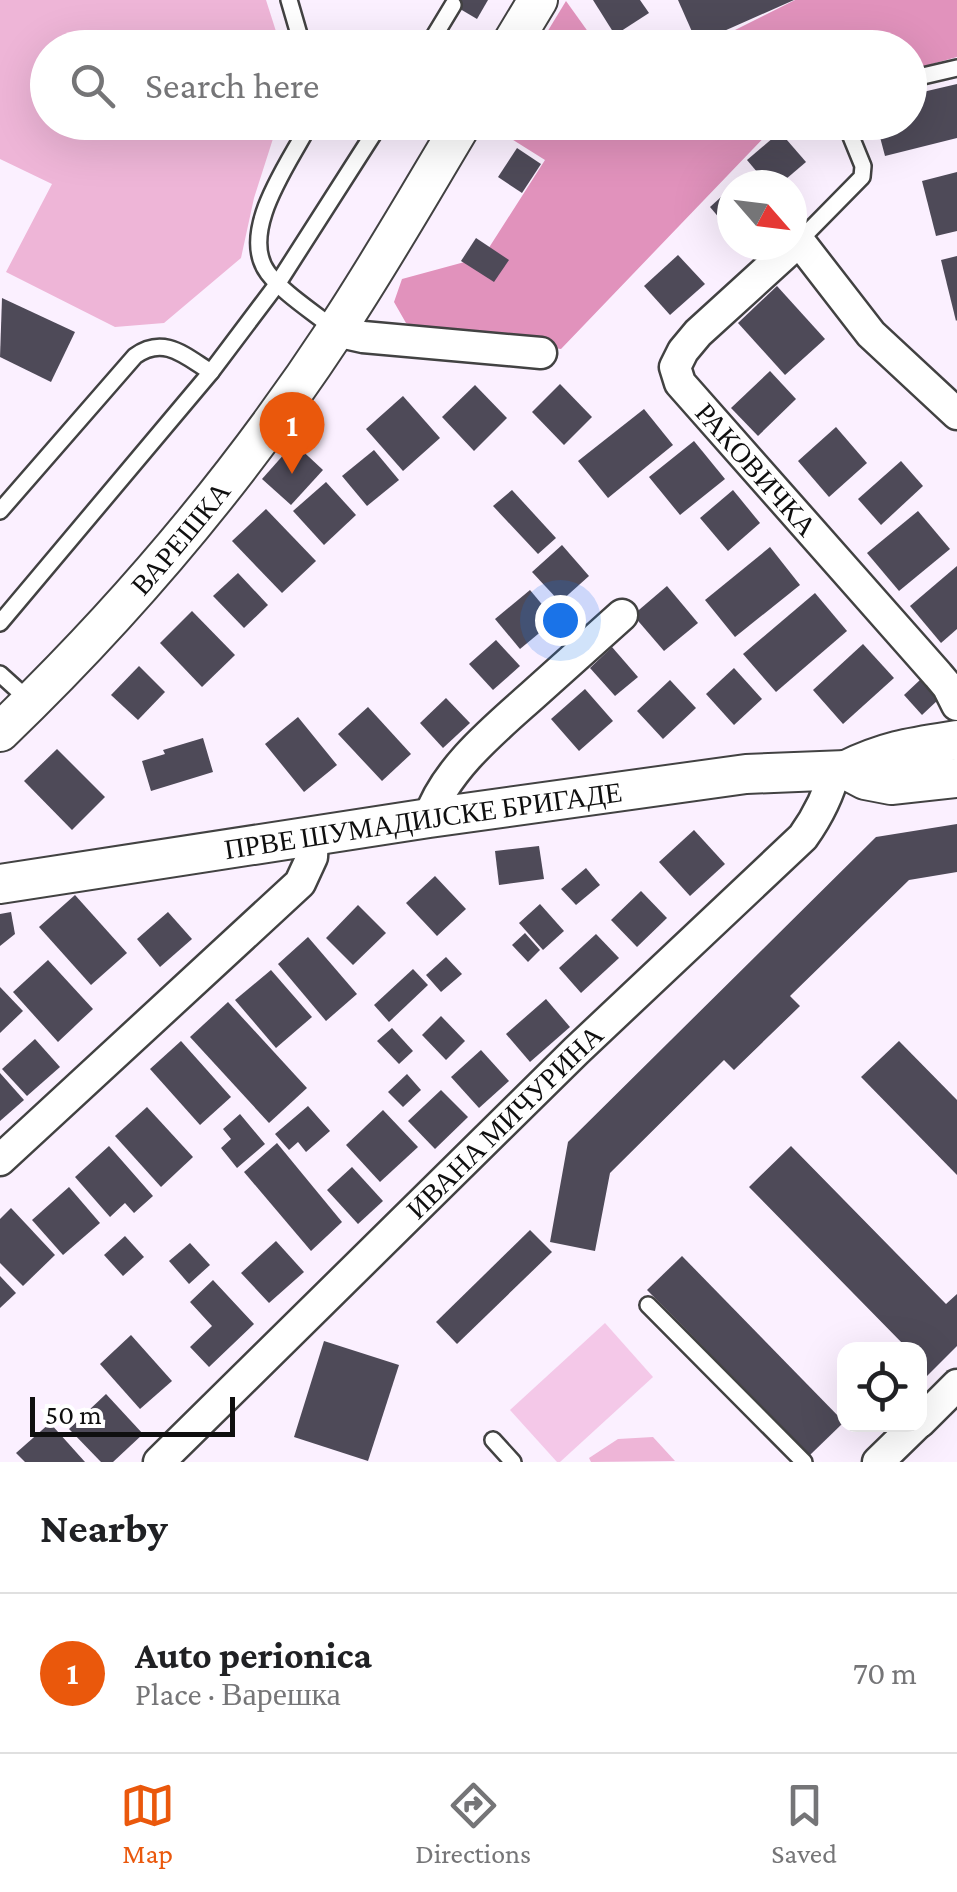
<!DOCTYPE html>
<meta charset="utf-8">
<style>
:root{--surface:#fff;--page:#f2f2f2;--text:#202124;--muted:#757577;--line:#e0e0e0;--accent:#ea580c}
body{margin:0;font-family:"Crimson Pro",serif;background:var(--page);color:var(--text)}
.controls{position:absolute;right:30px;bottom:30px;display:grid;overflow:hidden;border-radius:20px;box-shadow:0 10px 40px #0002}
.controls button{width:90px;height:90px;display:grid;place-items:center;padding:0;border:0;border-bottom:2px solid var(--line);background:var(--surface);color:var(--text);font:50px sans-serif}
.compass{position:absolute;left:717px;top:170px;width:90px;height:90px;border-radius:50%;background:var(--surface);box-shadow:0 10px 40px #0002;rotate:118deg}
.scale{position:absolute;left:30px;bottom:25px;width:205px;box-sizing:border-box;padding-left:10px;border:5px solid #0f0f0f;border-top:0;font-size:28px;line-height:35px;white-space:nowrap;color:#0f0f0f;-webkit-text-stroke:8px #fff;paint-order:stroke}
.you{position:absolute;left:560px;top:620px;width:35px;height:35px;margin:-25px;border:8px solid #fff;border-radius:50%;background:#1a73e8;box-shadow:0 0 0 15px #1a73e833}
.badge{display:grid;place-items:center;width:65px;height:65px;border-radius:50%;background:var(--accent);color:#fff;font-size:32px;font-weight:700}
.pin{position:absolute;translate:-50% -82px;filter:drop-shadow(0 2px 5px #0008)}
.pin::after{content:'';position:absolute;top:52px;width:35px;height:30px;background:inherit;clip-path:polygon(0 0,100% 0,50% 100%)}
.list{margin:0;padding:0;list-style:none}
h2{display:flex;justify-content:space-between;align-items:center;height:130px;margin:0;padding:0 40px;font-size:42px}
h2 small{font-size:32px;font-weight:400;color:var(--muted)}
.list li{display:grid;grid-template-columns:65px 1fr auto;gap:30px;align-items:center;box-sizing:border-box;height:160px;padding:0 40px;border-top:2px solid var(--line)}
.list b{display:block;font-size:38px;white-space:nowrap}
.list p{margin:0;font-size:32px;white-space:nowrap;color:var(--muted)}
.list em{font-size:32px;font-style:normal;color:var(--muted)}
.icon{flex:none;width:55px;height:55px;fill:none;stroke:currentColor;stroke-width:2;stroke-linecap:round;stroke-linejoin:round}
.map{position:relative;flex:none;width:957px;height:1462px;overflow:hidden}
.search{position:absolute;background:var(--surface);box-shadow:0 10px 40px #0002;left:30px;right:30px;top:30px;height:110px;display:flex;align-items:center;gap:25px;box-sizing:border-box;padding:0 35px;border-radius:55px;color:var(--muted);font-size:38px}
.sheet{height:290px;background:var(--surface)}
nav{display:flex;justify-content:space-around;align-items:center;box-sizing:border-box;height:140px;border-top:2px solid var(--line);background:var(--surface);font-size:28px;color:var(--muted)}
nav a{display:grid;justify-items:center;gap:5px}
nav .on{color:var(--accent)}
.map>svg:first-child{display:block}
</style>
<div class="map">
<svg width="957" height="1462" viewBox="0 0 957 1462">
<rect width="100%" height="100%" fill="#fbf0ff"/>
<g fill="#eeb5d7">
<path d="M0,0H266L281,47L48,48V122L278,123L254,198L241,258L164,323L115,327L6,272L52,184L0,159Z"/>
<path d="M653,1437L675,1461L591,1462L589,1458L618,1439Z"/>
</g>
<g fill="#e192bc">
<path d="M795,0H957V57L910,70V48L701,47Z"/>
<path d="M566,1L599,47H538Z"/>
<path d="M493,123H783L774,127L561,349L435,333L406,323L394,302L402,279L483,257L545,160L491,126Z"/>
</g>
<path fill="#f4c8e8" d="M605,1323L653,1377L560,1462H557L510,1410Z"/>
<g fill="#4e4a58">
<path d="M445,0H488L477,19Z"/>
<path d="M593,0H640L649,13L615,35Z"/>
<path d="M678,0H794L697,43Z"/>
<path d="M957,84V138L885,156L876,122H910V95Z"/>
<path d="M780,132L806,162L779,185H768L747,160Z"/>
<path d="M517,148L541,164L522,193L498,177Z"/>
<path d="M957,172V231L936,236L922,181Z"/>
<path d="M732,187V233L710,207Z"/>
<path d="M476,238L509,260L494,282L461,261Z"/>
<path d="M678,255L705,284L670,315L644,286Z"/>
<path d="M957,256V320L956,321L941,260Z"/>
<path d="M777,286L825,339L785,375L738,323Z"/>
<path d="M2,298L75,332L51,382L0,357Z"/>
<path d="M770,371L796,399L758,436L731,408Z"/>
<path d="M560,384L592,417L564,445L532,412Z"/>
<path d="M475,385L507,418L474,451L442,417Z"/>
<path d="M403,396L440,438L403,471L366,429Z"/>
<path d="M644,409L673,445L608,498L578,461Z"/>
<path d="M836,427L867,463L829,497L798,461Z"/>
<path d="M694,441L725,479L680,515L649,477Z"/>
<path d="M294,443L323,470L291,505L262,479Z"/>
<path d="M374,450L399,480L367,506L342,476Z"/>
<path d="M901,461L923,486L881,525L858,499Z"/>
<path d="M326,482L356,515L324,545L293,511Z"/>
<path d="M512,490L556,538L538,554L493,506Z"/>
<path d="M733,490L760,523L728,551L700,518Z"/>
<path d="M266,509L316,561L282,593L232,541Z"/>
<path d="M918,511L950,549L899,591L867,553Z"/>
<path d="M562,545L589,576L560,602L532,572Z"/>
<path d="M770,547L800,585L735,637L705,600Z"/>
<path d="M957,566V629L941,643L910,606Z"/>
<path d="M238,573L268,605L244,628L213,596Z"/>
<path d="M667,586L698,623L664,651L633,615Z"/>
<path d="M530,590L555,620L520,649L495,619Z"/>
<path d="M815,593L847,631L776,692L743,654Z"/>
<path d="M192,611L235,655L202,687L160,643Z"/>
<path d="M496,640L520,666L493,690L469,664Z"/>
<path d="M863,644L894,678L843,724L813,690Z"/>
<path d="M612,647L638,677L615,696L590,668Z"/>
<path d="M139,666L165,692L138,720L111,695Z"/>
<path d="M734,668L762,699L734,725L706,694Z"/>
<path d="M921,679L939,699L922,715L904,695Z"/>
<path d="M670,680L696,708L663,739L637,711Z"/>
<path d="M585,689L613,721L579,751L551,719Z"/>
<path d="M446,698L470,723L443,748L420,723Z"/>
<path d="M368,707L411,754L382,781L338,734Z"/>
<path d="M298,717L337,765L304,792L265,744Z"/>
<path d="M203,738L213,772L151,791L142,761L165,754L163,750Z"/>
<path d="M57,749L105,797L72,830L24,781Z"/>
<path d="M957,824V872L909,880L790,996L800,1006L734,1070L724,1060L610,1173L595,1251L550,1242L568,1142L876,837Z"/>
<path d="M694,830L725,864L690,896L659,862Z"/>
<path d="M539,846L544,879L499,885L495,851Z"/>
<path d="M586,868L600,885L576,905L561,889Z"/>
<path d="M435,876L466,909L437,936L406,903Z"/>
<path d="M641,891L667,918L637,947L611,920Z"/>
<path d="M75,895L127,953L91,985L39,927Z"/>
<path d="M540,904L564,931L543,950L519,923Z"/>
<path d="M358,905L386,933L353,965L326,938Z"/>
<path d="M11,912L15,934L0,946V914Z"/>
<path d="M168,912L192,939L160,967L137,939Z"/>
<path d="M525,933L540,950L528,962L512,945Z"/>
<path d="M596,934L619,958L581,993L559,968Z"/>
<path d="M308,937L357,994L326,1021L278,964Z"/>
<path d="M446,957L462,974L441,992L426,975Z"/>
<path d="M48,960L93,1009L58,1042L13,992Z"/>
<path d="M413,969L428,985L389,1022L374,1005Z"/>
<path d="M271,970L312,1017L276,1048L235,1000Z"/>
<path d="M0,987L23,1011L0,1033Z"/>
<path d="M546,999L570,1027L530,1062L506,1034Z"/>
<path d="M228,1002L307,1088L269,1123L190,1037Z"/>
<path d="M441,1016L465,1041L446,1060L422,1035Z"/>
<path d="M392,1028L413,1051L399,1064L377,1041Z"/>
<path d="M35,1039L60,1067L27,1096L2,1069Z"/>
<path d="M181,1041L231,1097L200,1125L150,1069Z"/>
<path d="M899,1041L957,1100V1175L861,1077Z"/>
<path d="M481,1050L509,1081L479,1108L451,1077Z"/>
<path d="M0,1073L24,1100L0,1121Z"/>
<path d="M407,1074L421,1090L403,1107L388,1092Z"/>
<path d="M441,1090L468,1117L435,1149L408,1121Z"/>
<path d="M308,1106L330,1131L306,1152L298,1142L289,1150L275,1134Z"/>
<path d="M147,1107L193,1157L161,1187L115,1136Z"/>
<path d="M383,1110L418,1147L380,1182L346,1145Z"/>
<path d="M240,1114L265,1144L237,1168L221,1148L231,1139L223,1129Z"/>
<path d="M277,1143L342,1222L311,1251L244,1172Z"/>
<path d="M109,1146L153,1196L134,1213L125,1203L110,1217L75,1177Z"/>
<path d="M791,1146L946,1304L957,1294V1346L920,1383V1350H900L904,1345L749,1187Z"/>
<path d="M352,1167L383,1201L358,1224L327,1190Z"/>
<path d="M69,1187L100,1223L63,1255L32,1220Z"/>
<path d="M11,1208L55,1255L23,1286L0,1263V1219Z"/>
<path d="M530,1230L552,1252L457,1344L436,1322Z"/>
<path d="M125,1236L144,1257L123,1276L104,1255Z"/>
<path d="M276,1241L304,1272L269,1303L241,1273Z"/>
<path d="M190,1243L210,1265L189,1284L169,1261Z"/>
<path d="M682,1256L844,1422L810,1455L647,1290Z"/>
<path d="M0,1276L16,1293L0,1308Z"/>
<path d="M213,1280L254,1324L209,1367L190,1347L212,1326L190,1302Z"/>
<path d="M131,1335L172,1381L140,1409L100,1364Z"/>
<path d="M324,1341L399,1365L368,1461L294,1437Z"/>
<path d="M106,1394L143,1434L113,1462H101L69,1429Z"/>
<path d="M50,1423L85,1462H25L16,1453Z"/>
</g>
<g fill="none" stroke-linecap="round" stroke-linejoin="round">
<defs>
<g id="service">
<path d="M289,0L303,48"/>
<path d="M427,48L453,5"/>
<path d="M910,79L957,68"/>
<path d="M308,122L304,134C285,169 239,234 268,273C284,294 315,313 335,330"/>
<path d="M799,241L862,177L863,166L845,122"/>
<path d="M0,511L135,356C164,335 185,356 211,372"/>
<path d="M0,623L211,372L278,283L381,122"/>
<path d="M0,674L31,702"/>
<path d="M648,1305L804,1462"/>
<path d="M493,1440L513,1462"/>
</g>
<g id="minor">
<path d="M336,331L363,337L541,353"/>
<path id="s1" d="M957,414L871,334L799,241L698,333L683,351L675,367L680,383L938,675L948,687L957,705"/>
<path d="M429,818C445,769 496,728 534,694C563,668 593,641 622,615"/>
<path d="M0,1160L300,883L312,857L313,837"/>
<path d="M920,1422L957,1385"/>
<path id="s2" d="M159,1462L576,1051L803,837C818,816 829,794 835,770"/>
<path d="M878,1462L917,1424"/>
</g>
<g id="tertiary">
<path d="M509,48L538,0"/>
<path id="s3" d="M0,732C126,611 240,476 336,330C381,262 421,192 463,122"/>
<path d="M846,770C887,750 912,747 957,740"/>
<path id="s4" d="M0,884L429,818L746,774L846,770L865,780L891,785L957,778"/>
</g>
</defs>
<use href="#service" stroke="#424242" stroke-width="20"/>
<use href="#minor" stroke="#424242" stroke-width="35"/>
<use href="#tertiary" stroke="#424242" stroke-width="42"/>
<use href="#service" stroke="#fff" stroke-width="15"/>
<use href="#minor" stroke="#fff" stroke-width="30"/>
<use href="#tertiary" stroke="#fff" stroke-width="38"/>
</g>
<g text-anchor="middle" stroke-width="10" stroke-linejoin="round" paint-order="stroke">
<g font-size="28" fill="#0f0f0f" stroke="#fff">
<text dy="10" stroke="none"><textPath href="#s1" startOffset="545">РАКОВИЧКА</textPath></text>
<text dy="10" stroke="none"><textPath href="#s3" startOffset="265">ВАРЕШКА</textPath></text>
<text dy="10" stroke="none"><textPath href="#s4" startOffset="428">ПРВЕ ШУМАДИЈСКЕ БРИГАДЕ</textPath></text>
<text dy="10" stroke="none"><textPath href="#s2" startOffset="485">ИВАНА МИЧУРИНА</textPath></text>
</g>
</g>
</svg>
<div class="controls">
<button><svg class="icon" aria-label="locate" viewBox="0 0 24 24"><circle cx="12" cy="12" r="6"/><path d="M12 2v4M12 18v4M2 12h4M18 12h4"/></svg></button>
</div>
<svg class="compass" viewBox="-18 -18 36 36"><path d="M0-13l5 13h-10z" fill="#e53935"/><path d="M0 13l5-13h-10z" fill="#757577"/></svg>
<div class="scale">50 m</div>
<div class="you"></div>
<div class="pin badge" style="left:292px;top:474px">1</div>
<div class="search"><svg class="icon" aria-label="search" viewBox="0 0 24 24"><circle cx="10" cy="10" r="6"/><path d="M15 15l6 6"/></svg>Search here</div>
</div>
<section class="sheet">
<h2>Nearby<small></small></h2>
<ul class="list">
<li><span class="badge">1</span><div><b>Auto perionica</b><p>Place · Варешка</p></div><em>70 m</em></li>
</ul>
</section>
<nav>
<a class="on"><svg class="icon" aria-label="map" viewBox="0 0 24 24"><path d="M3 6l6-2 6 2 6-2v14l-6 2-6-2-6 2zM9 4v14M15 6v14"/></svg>Map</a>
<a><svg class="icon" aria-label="directions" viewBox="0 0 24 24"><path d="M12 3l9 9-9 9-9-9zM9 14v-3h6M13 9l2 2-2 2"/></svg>Directions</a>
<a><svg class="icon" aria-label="saved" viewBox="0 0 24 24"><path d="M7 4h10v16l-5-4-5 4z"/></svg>Saved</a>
</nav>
